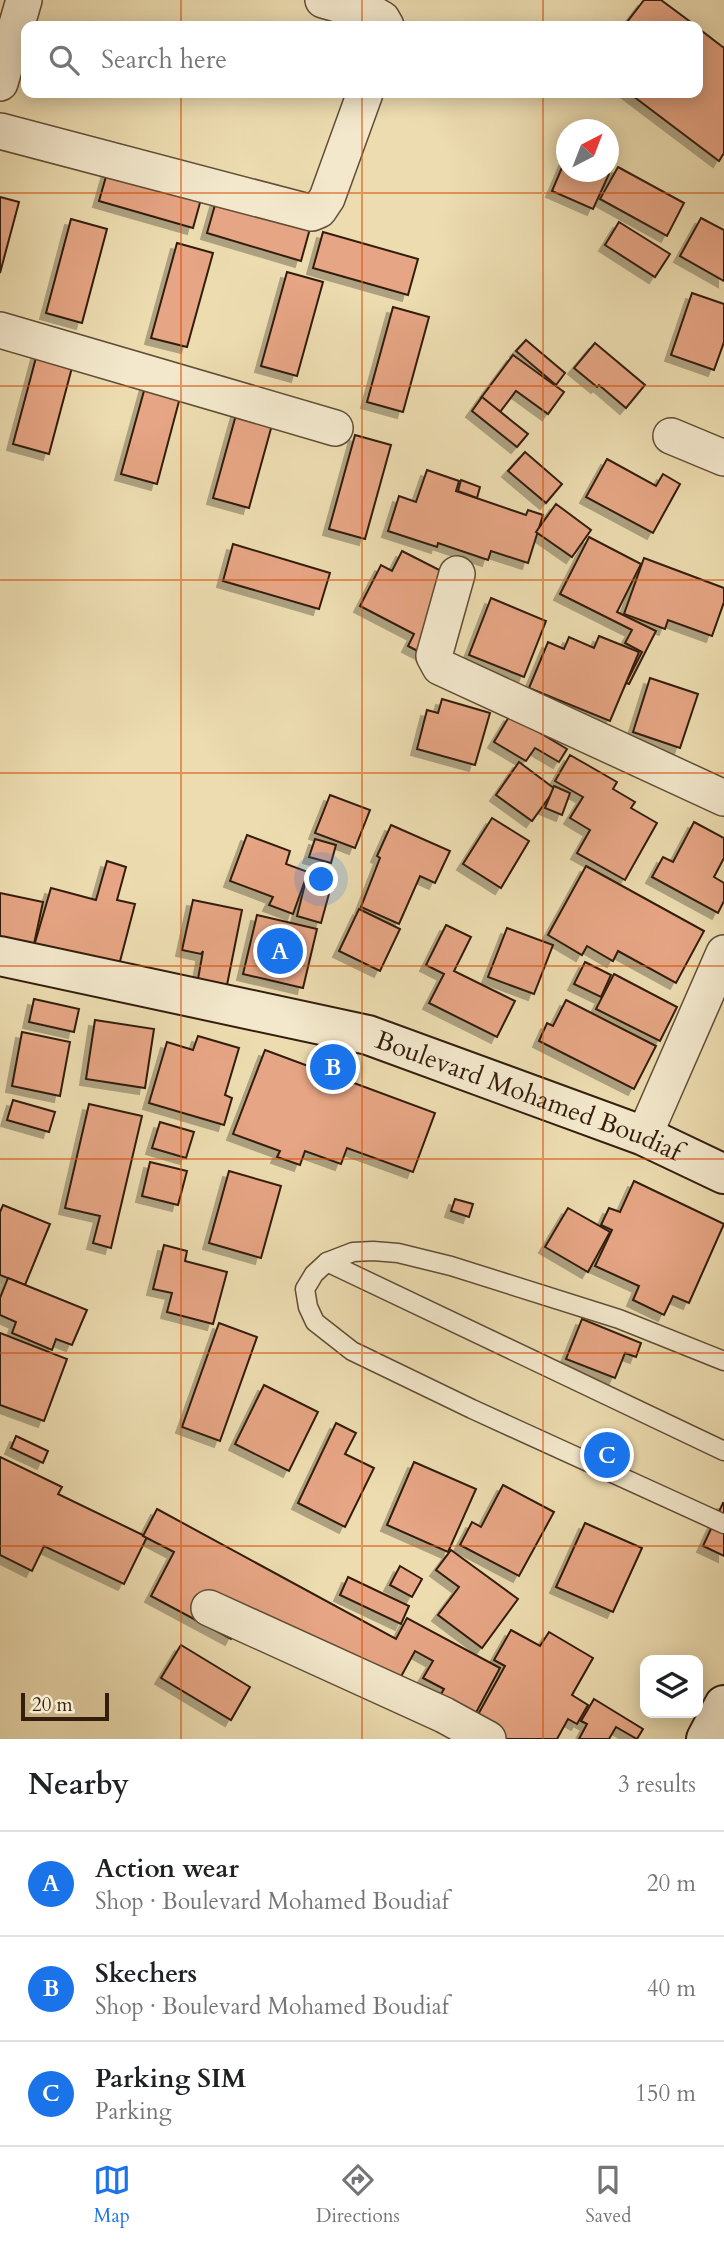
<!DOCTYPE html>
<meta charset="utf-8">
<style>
:root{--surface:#fff;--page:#f2f2f2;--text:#202124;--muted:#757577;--line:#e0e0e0;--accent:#1a73e8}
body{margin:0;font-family:Cardo,serif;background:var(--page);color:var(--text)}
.controls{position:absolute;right:21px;bottom:21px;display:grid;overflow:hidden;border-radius:14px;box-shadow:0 4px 18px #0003}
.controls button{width:63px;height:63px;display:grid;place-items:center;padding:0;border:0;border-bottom:2px solid var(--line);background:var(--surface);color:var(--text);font:35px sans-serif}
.compass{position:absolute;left:556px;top:119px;width:63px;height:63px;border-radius:50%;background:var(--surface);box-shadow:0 4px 18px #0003;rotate:42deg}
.scale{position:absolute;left:21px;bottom:18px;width:88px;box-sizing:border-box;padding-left:7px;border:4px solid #331d0d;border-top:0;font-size:19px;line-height:24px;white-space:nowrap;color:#331d0d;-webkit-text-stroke:5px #f3e8cc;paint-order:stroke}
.you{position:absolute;left:322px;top:880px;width:24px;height:24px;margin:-18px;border:5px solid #fff;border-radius:50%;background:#1a73e8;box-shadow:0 0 0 10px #1a73e833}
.badge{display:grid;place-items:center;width:46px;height:46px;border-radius:50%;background:var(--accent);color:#fff;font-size:23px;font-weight:700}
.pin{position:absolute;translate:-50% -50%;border:4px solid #fff;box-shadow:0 2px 7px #0006}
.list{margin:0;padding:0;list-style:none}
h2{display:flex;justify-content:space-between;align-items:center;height:91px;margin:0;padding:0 28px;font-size:30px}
h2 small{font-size:23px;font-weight:400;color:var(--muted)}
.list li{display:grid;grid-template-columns:46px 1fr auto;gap:21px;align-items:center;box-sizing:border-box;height:105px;padding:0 28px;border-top:2px solid var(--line)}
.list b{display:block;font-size:26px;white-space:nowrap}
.list p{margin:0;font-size:23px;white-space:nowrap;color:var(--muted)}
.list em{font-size:23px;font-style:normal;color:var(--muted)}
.icon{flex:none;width:38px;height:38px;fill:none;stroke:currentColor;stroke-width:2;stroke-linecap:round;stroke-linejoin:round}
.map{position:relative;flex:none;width:724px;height:1739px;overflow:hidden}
.search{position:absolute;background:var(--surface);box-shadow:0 4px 18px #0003;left:21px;right:21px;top:21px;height:77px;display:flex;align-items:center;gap:18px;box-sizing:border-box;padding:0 24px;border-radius:14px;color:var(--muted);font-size:26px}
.sheet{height:406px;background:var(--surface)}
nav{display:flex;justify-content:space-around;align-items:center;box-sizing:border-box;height:98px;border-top:2px solid var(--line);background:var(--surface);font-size:19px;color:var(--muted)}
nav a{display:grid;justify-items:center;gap:4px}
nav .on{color:var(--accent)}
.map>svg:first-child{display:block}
</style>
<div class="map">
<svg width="724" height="1739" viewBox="0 0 724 1739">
<defs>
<filter id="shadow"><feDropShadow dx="-6" dy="6" stdDeviation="0" flood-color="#0004"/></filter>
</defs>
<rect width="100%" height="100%" fill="#ecdcb0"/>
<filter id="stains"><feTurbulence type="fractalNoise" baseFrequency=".00286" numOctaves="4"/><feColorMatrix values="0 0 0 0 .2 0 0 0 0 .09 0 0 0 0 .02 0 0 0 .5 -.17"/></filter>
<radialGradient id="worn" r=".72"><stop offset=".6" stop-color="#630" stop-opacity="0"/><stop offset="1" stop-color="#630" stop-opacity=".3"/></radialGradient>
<g fill="#e6a584" stroke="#331d0d" stroke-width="2" filter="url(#shadow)">
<path d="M644,0H661L696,26H624Z"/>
<path d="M698,28L724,48V153L719,161L629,93H698Z"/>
<path d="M566,158V172H603L609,174L593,209L552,191Z"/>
<path d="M109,166L203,192L193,228L99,201Z"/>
<path d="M618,167L684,203L667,236L600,199Z"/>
<path d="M0,197L19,202L0,273Z"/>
<path d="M217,198L311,225L301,261L207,233Z"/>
<path d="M701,218L724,230V281L680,256Z"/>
<path d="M71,219L107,229L82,323L46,313Z"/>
<path d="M619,222L670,254L655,277L605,245Z"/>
<path d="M323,232L418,259L408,295L313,268Z"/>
<path d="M177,243L213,253L187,347L151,338Z"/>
<path d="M287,272L323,282L297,376L261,366Z"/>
<path d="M692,293L724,304V342L714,370L671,355Z"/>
<path d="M393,307L429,317L403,412L367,402Z"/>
<path d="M526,340L565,373L556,385L516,351Z"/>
<path d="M595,343L645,385L626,408L599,385L597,387L574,368Z"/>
<path d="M38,350L74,360L49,454L13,444Z"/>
<path d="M513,355L564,392L548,414L516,391L500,412L481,398Z"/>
<path d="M147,380L182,390L157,484L121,474Z"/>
<path d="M482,397L528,434L517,447L472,411Z"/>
<path d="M239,404L275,414L249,508L213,498Z"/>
<path d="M355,435L391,445L365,539L329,529Z"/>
<path d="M525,452L562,484L546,503L508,471Z"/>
<path d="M607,459L656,486L663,474L680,484L653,533L586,497Z"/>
<path d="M427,470L459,481L456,491L526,515L528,510L543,515L528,563L491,551L488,560L438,543L437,547L388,531L399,496L416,502Z"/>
<path d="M461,480L480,487L477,498L458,491Z"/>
<path d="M556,504L591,530L572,557L536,532Z"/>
<path d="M589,537L641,564L617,612L656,631L629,684L626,683L642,652L625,643L632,630L560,594Z"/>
<path d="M233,544L330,573L319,609L223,581Z"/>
<path d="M402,551L457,579L433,659L408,646L414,634L360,606L381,565L392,571Z"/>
<path d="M644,558L724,588V602L712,636L668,620L665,629L624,614Z"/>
<path d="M491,598L546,621L524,677L469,655Z"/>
<path d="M599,636L639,652L610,721L529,688L548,642L564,649L569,637L594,648Z"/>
<path d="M650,678L698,694L680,748L633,732Z"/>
<path d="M442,699L490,713L475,765L417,749L427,710L438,713Z"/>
<path d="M510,715L567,749L559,762L535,748L526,761L494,742Z"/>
<path d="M570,755L617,782L613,789L635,802L631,808L657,823L625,880L577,853L590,830L570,818L583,797L555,781Z"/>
<path d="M519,762L555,789L532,821L496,795Z"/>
<path d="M554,786L570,793L562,815L545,808Z"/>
<path d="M330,795L370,810L355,848L315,833Z"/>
<path d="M492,818L529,841L501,888L463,864Z"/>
<path d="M694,822L724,838V858L714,877L724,883V901L718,913L652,877L663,857L673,862Z"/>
<path d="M391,825L450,851L435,883L420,876L399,924L361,907L380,858L377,856Z"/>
<path d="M247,835L290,851L286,864L308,872L293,914L269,905L273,897L230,881Z"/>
<path d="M315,839L336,845L331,863L309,857Z"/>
<path d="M107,861L126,867L117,900L135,904L118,969L34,946L51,888L96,900Z"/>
<path d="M586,866L704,931L676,983L618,951L613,961L587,946L582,955L548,935Z"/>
<path d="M307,876L332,883L321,923L297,916Z"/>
<path d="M0,893L43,902L34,944L0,937Z"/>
<path d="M193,900L242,910L227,985L198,979L203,951L201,954L182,950Z"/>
<path d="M359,909L400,929L380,971L339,951Z"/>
<path d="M257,915L317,929L303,988L243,974Z"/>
<path d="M446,925L471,937L454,971L515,1001L497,1037L429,1003L444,974L426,965Z"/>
<path d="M507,928L553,945L534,994L488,977Z"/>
<path d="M585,962L611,975L601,997L574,984Z"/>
<path d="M614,974L677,1007L660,1041L596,1009Z"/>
<path d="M34,999L79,1009L74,1032L29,1022Z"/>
<path d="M566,1000L656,1046L634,1089L539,1041L547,1023L553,1026Z"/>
<path d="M95,1020L154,1029L145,1088L86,1079Z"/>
<path d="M22,1032L70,1042L60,1096L12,1086Z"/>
<path d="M198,1036L239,1048L225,1095L232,1098L224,1125L149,1103L167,1042L193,1050Z"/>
<path d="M265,1050L435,1113L413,1172L347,1148L341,1164L305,1151L300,1165L277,1157L280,1151L233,1134Z"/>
<path d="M13,1100L55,1112L49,1132L7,1120Z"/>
<path d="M89,1104L142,1116L111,1248L93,1243L100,1216L65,1208Z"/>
<path d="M160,1122L194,1132L186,1158L152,1148Z"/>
<path d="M150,1162L187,1171L178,1205L142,1196Z"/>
<path d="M229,1171L281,1186L261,1258L209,1243Z"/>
<path d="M634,1181L724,1224L689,1303L673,1296L664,1315L633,1300L639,1286L595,1266L612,1230L601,1225L609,1208L620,1212Z"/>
<path d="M455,1199L473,1204L469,1217L451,1211Z"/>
<path d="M3,1205L50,1224L25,1285L0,1275V1212Z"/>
<path d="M568,1208L610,1232L588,1272L545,1247Z"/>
<path d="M164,1245L187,1251L185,1261L227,1272L213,1324L167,1312L172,1293L153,1289Z"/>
<path d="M8,1278L87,1310L72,1345L56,1339L52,1350L12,1333L16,1322L0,1315V1298Z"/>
<path d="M582,1319L641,1343L636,1357L625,1353L615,1378L566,1359Z"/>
<path d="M219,1323L257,1337L220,1441L182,1427Z"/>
<path d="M0,1333L67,1359L44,1421L0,1405Z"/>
<path d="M264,1385L318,1412L289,1471L235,1444Z"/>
<path d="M336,1423L356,1433L345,1454L374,1468L345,1527L298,1503Z"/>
<path d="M16,1436L48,1451L43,1463L11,1448Z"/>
<path d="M0,1457L62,1487L58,1494L147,1537L124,1584L44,1546L32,1571L0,1555Z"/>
<path d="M414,1462L476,1489L448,1552L387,1525Z"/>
<path d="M503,1485L554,1512L519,1576L460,1545L472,1522L481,1527Z"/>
<path d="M723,1503H724V1556L703,1546Z"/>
<path d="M157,1509L396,1639L407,1618L500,1668L471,1722L436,1703L444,1689L423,1678L433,1661L415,1651L398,1682L243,1616L231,1639L151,1596L174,1552L143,1536Z"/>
<path d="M585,1523L642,1548L613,1612L556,1587Z"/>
<path d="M451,1550L518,1599L482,1648L438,1615L459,1587L436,1570Z"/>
<path d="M400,1566L422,1579L412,1597L390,1585Z"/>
<path d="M348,1577L409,1606L401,1624L340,1595Z"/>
<path d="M511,1630L540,1646L549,1632L593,1658L572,1695L588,1705L577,1724L568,1719L557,1739H488L470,1729L505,1666L494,1660Z"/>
<path d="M181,1645L250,1687L231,1720L161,1678Z"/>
<path d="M594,1699L643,1729L637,1739L616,1727L609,1739H579L587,1724L581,1721Z"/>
</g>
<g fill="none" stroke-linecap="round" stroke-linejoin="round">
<defs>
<g id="lane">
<path d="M327,1262L724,1451"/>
<path d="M724,1361L619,1319L451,1266L398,1253L373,1251L353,1252L327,1262L314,1274L305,1289L308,1307L315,1322L352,1351L472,1409L724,1524"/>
</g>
<g id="street">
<path d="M323,0L375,15L382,19L386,26"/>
<path d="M0,83L24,0"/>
<path d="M0,131L312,213L319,210L327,198L365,93"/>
<path d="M0,330L335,428"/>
<path d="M671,436L724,458"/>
<path d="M457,574L434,656L440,667L724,798"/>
<path d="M644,1136L724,953"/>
<path d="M209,1608L444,1715L488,1739"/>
</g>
<g id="secondary">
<path id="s1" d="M0,956L368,1035L644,1136L724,1174"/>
<path d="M706,1739L724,1705"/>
</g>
</defs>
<use href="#lane" stroke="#614d36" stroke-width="21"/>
<use href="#street" stroke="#614d36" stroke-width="38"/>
<use href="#secondary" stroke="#331d0d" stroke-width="42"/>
<use href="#lane" stroke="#f3e8cc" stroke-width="18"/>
<use href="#street" stroke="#f3e8cc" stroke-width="35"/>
<use href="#secondary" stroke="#f3e8cc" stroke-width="38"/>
</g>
<path fill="none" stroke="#d6530c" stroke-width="2" stroke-opacity="0.55" d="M181,0V26M362,0V26M543,0V26M181,93V1739M362,93V1739M543,93V1739M0,193H724M0,386H724M0,580H724M0,773H724M0,966H724M0,1159H724M0,1353H724M0,1546H724"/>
<g text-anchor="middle" stroke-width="5" stroke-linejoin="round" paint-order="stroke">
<g font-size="26" fill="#331d0d" stroke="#f3e8cc">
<text dy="9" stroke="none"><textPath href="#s1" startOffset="548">Boulevard Mohamed Boudiaf</textPath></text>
</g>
</g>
<rect width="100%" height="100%" filter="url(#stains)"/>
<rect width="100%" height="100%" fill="url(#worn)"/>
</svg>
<div class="controls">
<button><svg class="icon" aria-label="layers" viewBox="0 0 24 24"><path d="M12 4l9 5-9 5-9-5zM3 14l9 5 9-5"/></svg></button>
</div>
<svg class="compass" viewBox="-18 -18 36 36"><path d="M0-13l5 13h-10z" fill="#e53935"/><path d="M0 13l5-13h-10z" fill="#757577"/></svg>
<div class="scale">20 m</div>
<div class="you"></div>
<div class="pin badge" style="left:280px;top:951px">A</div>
<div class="pin badge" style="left:333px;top:1067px">B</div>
<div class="pin badge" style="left:607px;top:1455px">C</div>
<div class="search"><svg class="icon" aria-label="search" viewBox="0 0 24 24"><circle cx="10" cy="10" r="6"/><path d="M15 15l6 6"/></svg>Search here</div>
</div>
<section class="sheet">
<h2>Nearby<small>3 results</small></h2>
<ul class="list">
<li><span class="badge">A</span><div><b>Action wear</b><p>Shop · Boulevard Mohamed Boudiaf</p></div><em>20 m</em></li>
<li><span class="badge">B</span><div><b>Skechers</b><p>Shop · Boulevard Mohamed Boudiaf</p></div><em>40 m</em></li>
<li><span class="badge">C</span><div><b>Parking SIM</b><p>Parking</p></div><em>150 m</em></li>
</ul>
</section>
<nav>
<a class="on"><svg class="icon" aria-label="map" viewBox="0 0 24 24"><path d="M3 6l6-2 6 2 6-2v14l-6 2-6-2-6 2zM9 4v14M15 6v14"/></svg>Map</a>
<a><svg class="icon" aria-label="directions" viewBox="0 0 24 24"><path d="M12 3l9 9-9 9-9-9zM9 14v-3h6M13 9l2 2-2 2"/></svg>Directions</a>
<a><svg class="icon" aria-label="saved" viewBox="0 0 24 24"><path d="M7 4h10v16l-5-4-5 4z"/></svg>Saved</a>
</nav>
